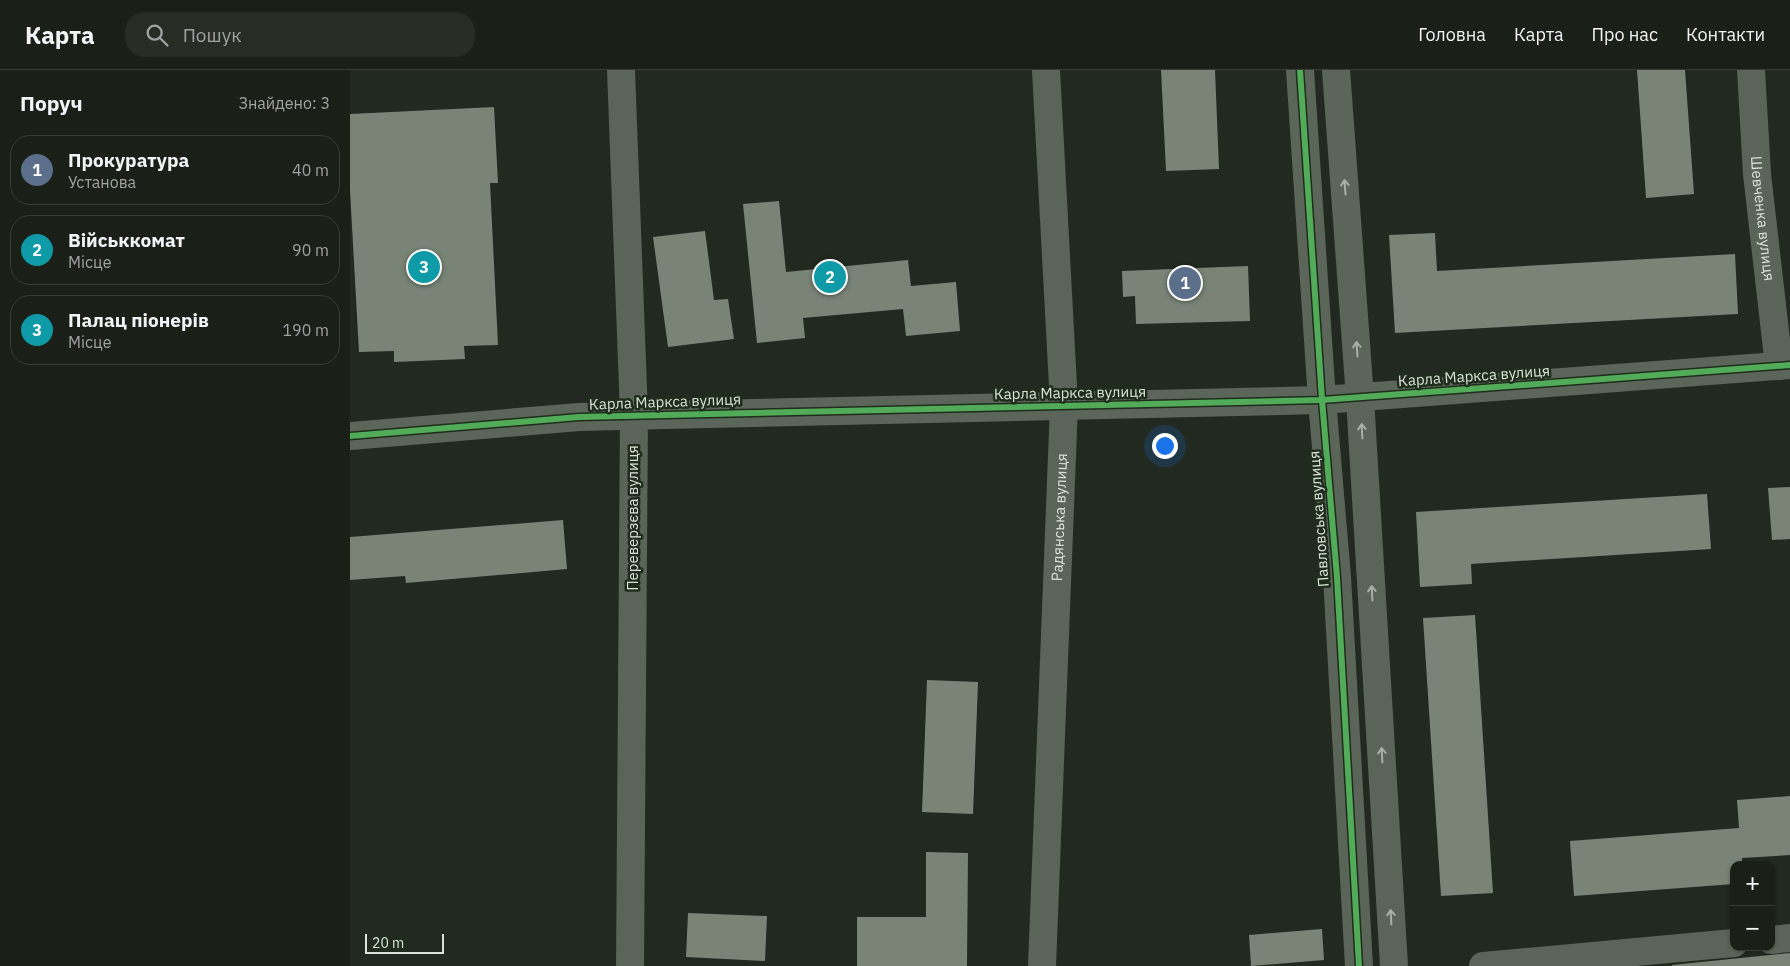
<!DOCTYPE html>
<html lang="uk">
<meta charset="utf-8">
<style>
:root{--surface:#1a1f18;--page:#272c25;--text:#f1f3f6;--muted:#9fa2a2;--line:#383d37;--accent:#99a298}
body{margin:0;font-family:"IBM Plex Sans",sans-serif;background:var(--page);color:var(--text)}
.controls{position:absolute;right:15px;bottom:15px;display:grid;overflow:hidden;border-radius:10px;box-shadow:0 1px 4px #0004}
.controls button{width:45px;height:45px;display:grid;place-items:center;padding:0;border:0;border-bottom:1px solid var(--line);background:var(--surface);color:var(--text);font:25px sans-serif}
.scale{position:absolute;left:15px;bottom:12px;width:79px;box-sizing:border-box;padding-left:5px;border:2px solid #d9e3d8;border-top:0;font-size:14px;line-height:18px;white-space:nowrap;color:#d9e3d8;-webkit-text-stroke:4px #1f2d1c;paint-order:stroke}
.you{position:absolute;left:814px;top:375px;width:18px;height:18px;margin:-12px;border:4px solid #fff;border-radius:50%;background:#1a73e8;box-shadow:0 0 0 8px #1a73e833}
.badge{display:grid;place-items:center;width:32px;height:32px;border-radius:50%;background:var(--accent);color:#fff;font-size:16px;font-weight:700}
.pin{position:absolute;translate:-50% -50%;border:2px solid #fff;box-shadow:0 1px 5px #0006}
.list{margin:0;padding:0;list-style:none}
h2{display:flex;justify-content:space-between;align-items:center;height:65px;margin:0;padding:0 20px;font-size:21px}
h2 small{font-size:16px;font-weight:400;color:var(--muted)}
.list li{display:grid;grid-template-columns:32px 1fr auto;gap:15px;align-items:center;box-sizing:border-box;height:70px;margin:0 10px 10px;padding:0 10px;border:1px solid var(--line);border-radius:20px}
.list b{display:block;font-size:19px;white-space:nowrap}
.list p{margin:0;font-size:16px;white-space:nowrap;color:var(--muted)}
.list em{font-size:16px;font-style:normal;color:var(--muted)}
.icon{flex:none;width:28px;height:28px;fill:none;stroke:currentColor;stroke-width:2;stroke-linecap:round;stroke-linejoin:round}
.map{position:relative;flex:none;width:1440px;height:896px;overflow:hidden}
header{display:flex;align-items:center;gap:30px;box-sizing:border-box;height:70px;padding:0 25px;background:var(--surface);border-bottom:1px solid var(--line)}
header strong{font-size:24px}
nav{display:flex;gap:28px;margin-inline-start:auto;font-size:18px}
.search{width:350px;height:45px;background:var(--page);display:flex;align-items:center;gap:12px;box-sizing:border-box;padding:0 18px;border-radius:20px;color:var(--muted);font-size:19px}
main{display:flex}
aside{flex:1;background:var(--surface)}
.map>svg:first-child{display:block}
</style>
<header>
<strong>Карта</strong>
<div class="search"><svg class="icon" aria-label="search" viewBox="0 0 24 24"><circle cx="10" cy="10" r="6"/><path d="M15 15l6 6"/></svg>Пошук</div>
<nav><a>Головна</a><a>Карта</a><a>Про нас</a><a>Контакти</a></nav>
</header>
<main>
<aside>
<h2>Поруч<small>Знайдено: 3</small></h2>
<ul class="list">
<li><span class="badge" style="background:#5c6f8a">1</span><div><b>Прокуратура</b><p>Установа</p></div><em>40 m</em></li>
<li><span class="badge" style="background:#0f9aa8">2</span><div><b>Військкомат</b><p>Місце</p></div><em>90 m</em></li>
<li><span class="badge" style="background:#0f9aa8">3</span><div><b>Палац піонерів</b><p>Місце</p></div><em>190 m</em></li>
</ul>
</aside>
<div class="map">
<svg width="1440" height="896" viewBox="0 0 1440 896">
<rect width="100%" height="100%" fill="#222920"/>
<g fill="#798477">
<path d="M811,0H865L869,99L816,101Z"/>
<path d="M1287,0H1335L1344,124L1296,128Z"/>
<path d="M144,37L148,113H140L148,275L114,276L115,289L44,292V281L9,282L0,120V44Z"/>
<path d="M429,131L436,202L558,190L561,216L606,212L610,261L556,266L553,239L453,248L455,268L407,273L393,134Z"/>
<path d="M355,161L364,230L378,229L384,269L318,277L303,167Z"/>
<path d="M1085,163L1087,201L1385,184L1388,244L1045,263L1039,165Z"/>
<path d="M898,196L900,251L786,254L785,226L773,227L772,201Z"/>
<path d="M1440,417V469L1422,470L1418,418Z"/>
<path d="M1357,424L1361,479L1121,494L1122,514L1070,517L1066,442Z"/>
<path d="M213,450L217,499L56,513L55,506L0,510V467Z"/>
<path d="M1125,545L1143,823L1091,826L1073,548Z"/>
<path d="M577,610L628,612L623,744L572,742Z"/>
<path d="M1440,726V785L1392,788V795H1384V814L1224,826L1220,771L1389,758L1387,730Z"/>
<path d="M576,782L618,783L617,896H507V847H576Z"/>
<path d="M338,843L417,846L415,891L336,887Z"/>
<path d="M972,859L974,890L901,896L899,865Z"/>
<path d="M1440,883V896H1322V895Z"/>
</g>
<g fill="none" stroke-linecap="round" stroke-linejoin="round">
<g stroke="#5a6458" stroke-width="28">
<path d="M271,0L284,345L280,896"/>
<path id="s1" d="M1401,0L1407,104L1429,296"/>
<path d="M1010,328L1044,896"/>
<path d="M972,330L987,507L1009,896"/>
<path d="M1421,870L1440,868"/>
<path id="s2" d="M692,896L714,335L696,0"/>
<path d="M1133,896L1384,873"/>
</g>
<g stroke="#5b6559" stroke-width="28">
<path d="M950,0L972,330"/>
<path d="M986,0L1010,328"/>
<path d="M0,366L229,347L972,330L1440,295"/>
</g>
<defs>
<g id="cycleway">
<path d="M950,0L972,330L987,507L1009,896"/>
<path d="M0,366L229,347L972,330L1440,295"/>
</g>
</defs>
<use href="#cycleway" stroke="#1f2d1c" stroke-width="9"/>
<use href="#cycleway" stroke="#51ab58" stroke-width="6"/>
</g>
<defs><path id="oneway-shaft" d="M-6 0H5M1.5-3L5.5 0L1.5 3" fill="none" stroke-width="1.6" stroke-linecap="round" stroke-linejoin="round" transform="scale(1.25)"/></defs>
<g stroke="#a7b1a5">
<use href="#oneway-shaft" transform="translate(995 117) rotate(-94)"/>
<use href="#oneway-shaft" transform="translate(1007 279) rotate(-94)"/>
</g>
<g stroke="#a6b0a5">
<use href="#oneway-shaft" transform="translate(1012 361) rotate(-93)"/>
<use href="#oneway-shaft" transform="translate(1022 523) rotate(-93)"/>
<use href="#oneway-shaft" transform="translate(1032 685) rotate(-93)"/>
<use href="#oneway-shaft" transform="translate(1041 847) rotate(-93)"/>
</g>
<g text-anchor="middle" stroke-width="5" stroke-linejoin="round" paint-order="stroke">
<g font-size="15" fill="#d9e3d8" stroke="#1f2d1c">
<text dy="5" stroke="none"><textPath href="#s1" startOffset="149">Шевченка вулиця</textPath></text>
<text transform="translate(1124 306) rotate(-4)" y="5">Карла Маркса вулиця</text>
<text transform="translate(720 323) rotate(-1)" y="5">Карла Маркса вулиця</text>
<text transform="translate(315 332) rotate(-2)" y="5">Карла Маркса вулиця</text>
<text transform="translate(283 448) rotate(-90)" y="5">Переверзєва вулиця</text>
<text dy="5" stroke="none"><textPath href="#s2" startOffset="449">Радянська вулиця</textPath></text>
<text transform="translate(969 449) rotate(-94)" y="5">Павловська вулиця</text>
</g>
</g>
</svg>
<div class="controls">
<button>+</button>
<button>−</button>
</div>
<div class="scale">20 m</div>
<div class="you"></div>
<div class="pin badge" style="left:835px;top:213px;background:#5c6f8a">1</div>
<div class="pin badge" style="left:480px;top:207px;background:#0f9aa8">2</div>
<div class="pin badge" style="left:74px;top:197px;background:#0f9aa8">3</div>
</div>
</main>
